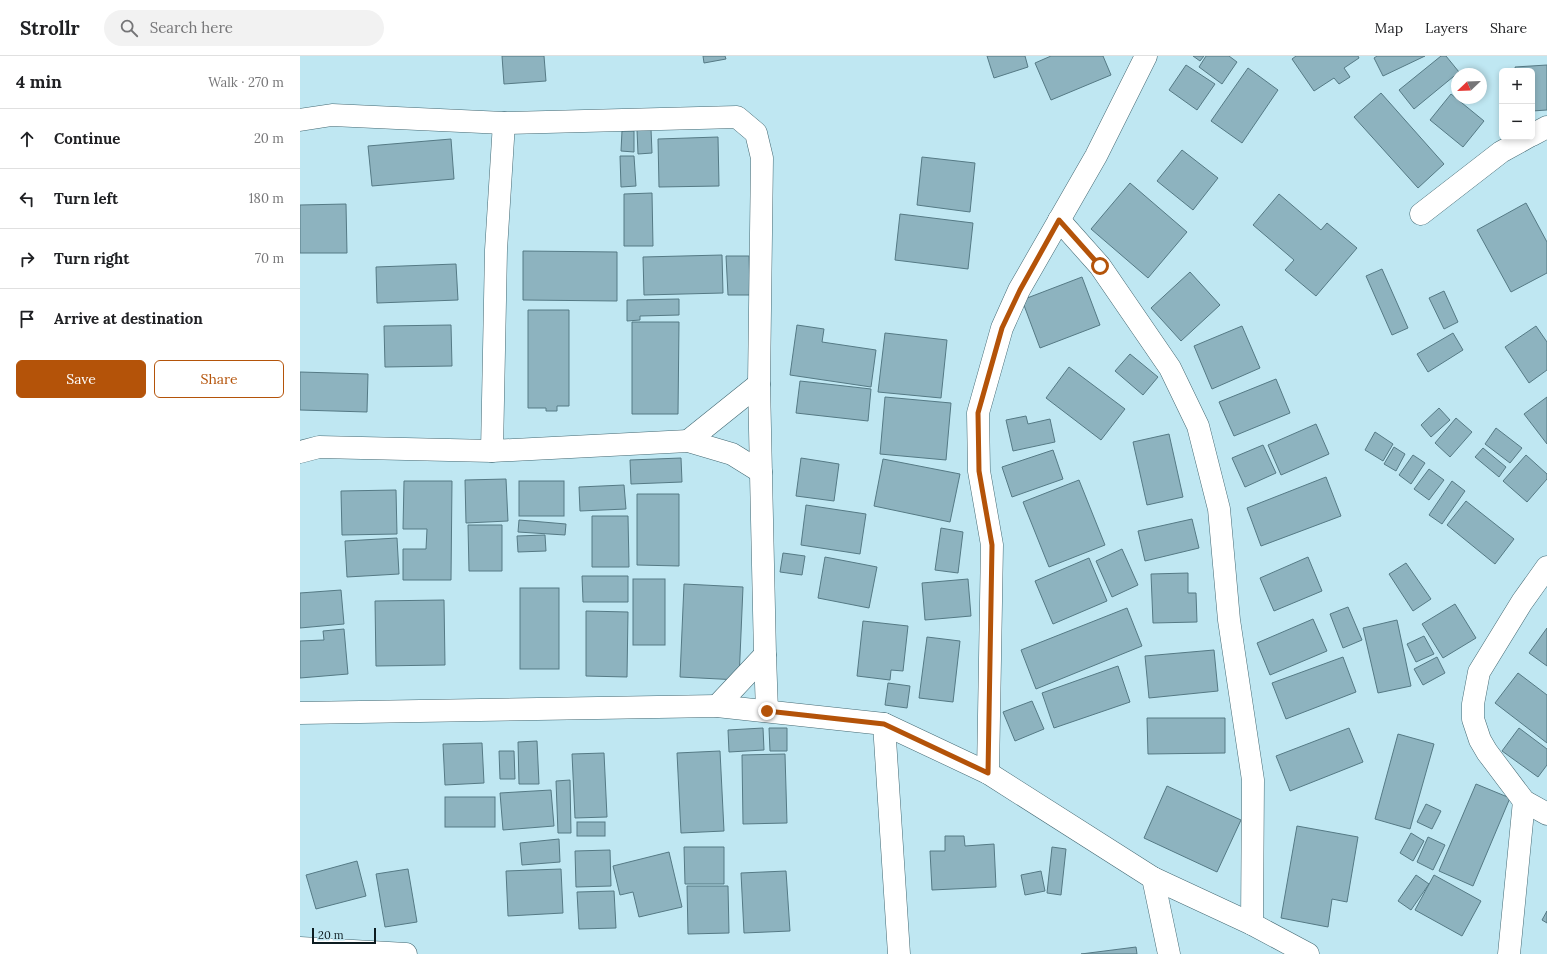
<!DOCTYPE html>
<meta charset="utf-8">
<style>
:root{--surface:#fff;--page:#f2f2f2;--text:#202124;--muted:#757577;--line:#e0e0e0;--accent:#b45309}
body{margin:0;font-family:Lora,serif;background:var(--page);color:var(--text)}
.controls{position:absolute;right:12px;top:12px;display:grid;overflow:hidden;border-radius:6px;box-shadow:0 2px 6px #0003}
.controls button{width:36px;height:36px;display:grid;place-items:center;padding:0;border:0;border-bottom:1px solid var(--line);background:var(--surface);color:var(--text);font:20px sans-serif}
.compass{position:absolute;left:1151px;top:12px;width:36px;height:36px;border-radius:50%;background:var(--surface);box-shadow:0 2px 6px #0003;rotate:247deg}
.scale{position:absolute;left:12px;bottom:10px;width:64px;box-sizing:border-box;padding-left:4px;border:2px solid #0d1c21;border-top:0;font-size:11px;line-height:14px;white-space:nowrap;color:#0d1c21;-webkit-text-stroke:3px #bfe7f2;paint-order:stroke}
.stop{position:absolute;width:12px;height:12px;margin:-9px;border:3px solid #b45309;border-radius:50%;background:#fff}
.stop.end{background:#b45309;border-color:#fff;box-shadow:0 1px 4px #0008}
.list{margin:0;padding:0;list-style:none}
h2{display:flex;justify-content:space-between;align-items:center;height:52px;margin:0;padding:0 16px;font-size:17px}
h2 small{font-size:13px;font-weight:400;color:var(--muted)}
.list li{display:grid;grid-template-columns:26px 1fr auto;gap:12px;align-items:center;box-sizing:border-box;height:60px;padding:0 16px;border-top:1px solid var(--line)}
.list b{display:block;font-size:15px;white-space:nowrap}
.list em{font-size:13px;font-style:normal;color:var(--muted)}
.actions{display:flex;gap:8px;padding:12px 16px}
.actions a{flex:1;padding:9px 0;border:1px solid var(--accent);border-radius:6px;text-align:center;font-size:14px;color:var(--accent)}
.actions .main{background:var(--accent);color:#fff}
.icon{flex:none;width:22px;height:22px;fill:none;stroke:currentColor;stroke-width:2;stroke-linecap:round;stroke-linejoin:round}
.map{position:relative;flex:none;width:1247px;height:898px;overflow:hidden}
header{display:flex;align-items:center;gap:24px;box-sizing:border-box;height:56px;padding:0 20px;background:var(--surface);border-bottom:1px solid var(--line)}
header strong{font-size:19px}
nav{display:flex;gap:22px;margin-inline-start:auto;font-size:14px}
.search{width:280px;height:36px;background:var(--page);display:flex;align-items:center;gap:10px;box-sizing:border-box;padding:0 14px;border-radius:22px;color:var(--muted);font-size:15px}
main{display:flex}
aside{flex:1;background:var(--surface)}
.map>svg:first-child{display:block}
</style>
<header>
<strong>Strollr</strong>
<div class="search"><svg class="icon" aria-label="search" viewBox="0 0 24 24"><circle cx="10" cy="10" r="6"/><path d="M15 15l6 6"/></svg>Search here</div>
<nav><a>Map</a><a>Layers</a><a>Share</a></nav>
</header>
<main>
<aside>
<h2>4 min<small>Walk · 270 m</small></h2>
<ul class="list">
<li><svg class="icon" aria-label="ahead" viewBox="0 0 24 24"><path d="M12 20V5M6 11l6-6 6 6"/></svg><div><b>Continue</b></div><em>20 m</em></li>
<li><svg class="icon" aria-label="left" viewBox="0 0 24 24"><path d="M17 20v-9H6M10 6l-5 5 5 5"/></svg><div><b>Turn left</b></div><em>180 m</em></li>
<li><svg class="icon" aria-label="right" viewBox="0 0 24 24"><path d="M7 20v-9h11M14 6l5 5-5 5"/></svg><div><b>Turn right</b></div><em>70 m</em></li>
<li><svg class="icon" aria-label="arrive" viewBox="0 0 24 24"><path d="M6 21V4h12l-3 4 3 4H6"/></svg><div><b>Arrive at destination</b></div></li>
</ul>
<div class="actions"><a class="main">Save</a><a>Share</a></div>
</aside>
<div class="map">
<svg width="1247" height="898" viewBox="0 0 1247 898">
<rect width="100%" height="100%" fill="#bfe7f2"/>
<g fill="#8db3bf" stroke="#557a85">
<path d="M202,0H244L246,25L204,28Z"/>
<path d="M403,0H425L426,3L404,7Z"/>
<path d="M687,0H725L728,11L694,22Z"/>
<path d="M751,0H803L811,19L751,44L735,7Z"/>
<path d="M893,0H904L900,5Z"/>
<path d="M906,0H929L937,6L922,28L899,11Z"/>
<path d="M996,0H1058L1059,2L1044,12L1050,21L1039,28L1034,22L1014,35L992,3Z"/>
<path d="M1077,0H1125L1083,20L1074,2Z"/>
<path d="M1141,0H1146L1159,16L1114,53L1099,34Z"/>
<path d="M886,9L915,28L897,54L869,34Z"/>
<path d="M1247,9V54L1232,55V15H1216L1215,11Z"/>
<path d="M948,12L978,34L942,87L911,65Z"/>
<path d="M1081,37L1144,108L1118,132L1054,61Z"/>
<path d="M1151,38L1184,65L1163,91L1130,64Z"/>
<path d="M351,73L352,97L338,98L337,74Z"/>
<path d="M322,75H334V96L321,95Z"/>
<path d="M418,81L419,130L359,131L358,83Z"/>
<path d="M151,83L154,123L72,130L68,90Z"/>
<path d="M882,94L918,122L893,154L857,125Z"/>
<path d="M320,100H334L336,130L321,131Z"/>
<path d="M622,101L675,107L670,156L617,149Z"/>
<path d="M830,127L887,176L848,222L791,173Z"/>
<path d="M352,137L353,190H324V138Z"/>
<path d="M979,138L1021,174L1027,167L1057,192L1016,240L985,214L994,204L953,169Z"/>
<path d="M1226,147L1247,186V217L1211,236L1177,174Z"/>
<path d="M46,148L47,197H0V149Z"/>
<path d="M600,158L673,167L668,213L595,204Z"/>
<path d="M223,195L317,196V245L223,244Z"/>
<path d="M422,199L423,237L344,239L343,201Z"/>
<path d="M426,200H449L450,239H428Z"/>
<path d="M156,208L158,244L77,247L76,211Z"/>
<path d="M1082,213L1108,272L1092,279L1066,220Z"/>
<path d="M890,216L920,249L881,285L851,252Z"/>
<path d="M782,221L800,269L740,292L722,244Z"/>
<path d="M1144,235L1158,266L1144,273L1129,242Z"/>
<path d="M379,243V259L340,260V264L327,265V244Z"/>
<path d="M228,254H269V350H257V355H246V352H228Z"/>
<path d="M332,266H379L378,358H332Z"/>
<path d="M151,269L152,310L85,311L84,270Z"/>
<path d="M497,269L524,273L522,286L576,294L571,331L490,319Z"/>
<path d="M942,270L960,312L912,333L894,290Z"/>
<path d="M1236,270L1247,286V314L1229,327L1205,291Z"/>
<path d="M585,277L647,284L641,342L578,336Z"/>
<path d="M1153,277L1163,294L1128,316L1117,298Z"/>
<path d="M830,298L858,321L843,339L815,315Z"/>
<path d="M769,311L825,353L801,384L746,342Z"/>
<path d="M0,316L68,318L67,356L0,354Z"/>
<path d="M976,323L990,357L934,380L919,346Z"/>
<path d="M500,325L571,333L568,365L496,357Z"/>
<path d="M585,341L651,347L646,404L580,398Z"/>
<path d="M1247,341V388L1224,358Z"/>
<path d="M1139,352L1150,364L1131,381L1121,369Z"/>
<path d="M726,360L728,368L750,363L755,386L713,395L706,364Z"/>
<path d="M1156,362L1172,376L1150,401L1135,387Z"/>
<path d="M1016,368L1029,398L981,419L968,389Z"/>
<path d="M1196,372L1222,392L1210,407L1185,388Z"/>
<path d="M1075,376L1093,388L1083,405L1065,394Z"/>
<path d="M869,378L883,441L847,449L833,386Z"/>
<path d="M963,389L976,417L945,431L932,402Z"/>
<path d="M1094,391L1105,398L1096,415L1084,408Z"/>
<path d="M1183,392L1206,411L1199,421L1175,401Z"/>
<path d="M753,394L763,423L712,441L702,411Z"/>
<path d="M1113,399L1125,407L1111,428L1099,419Z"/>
<path d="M1226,399L1247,418V423L1227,446L1203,425Z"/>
<path d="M381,402L382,426L331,428L330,404Z"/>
<path d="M501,402L539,408L534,445L496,440Z"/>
<path d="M583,403L660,418L650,466L574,450Z"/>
<path d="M1129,413L1144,424L1129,444L1114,433Z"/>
<path d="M1026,421L1041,460L961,490L947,452Z"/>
<path d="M206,423L208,465L166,467L165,424Z"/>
<path d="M779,424L805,489L749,511L723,446Z"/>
<path d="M104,425H152L151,524H103V493H126L127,473H103Z"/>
<rect x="219" y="425" width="45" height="35"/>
<path d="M1152,425L1165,435L1142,468L1129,459Z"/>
<path d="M324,429L326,453L280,455L279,431Z"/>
<path d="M96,434L97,478L42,479L41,435Z"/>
<path d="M337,438H379V510L337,509Z"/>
<path d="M1166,445L1214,483L1195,508L1147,469Z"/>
<path d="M506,449L566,458L560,498L501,489Z"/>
<path d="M292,460H328L329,511H292Z"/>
<path d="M892,463L899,492L845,505L838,475Z"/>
<path d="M219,464L266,468L265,479L218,476Z"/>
<path d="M168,469H202V515H169Z"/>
<path d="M641,472L663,476L658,517L635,514Z"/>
<path d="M245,479L246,495L218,496L217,480Z"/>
<path d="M97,482L99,518L47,521L45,485Z"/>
<path d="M822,493L838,529L812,541L796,505Z"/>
<path d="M483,497L505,500L502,519L480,516Z"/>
<path d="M525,501L577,511L569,552L518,542Z"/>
<path d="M1008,501L1022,535L974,555L960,522Z"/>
<path d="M789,502L807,545L753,568L735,525Z"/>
<path d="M1106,507L1131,543L1113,555L1089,518Z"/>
<path d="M888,517V537H896L897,566L853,567L851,518Z"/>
<path d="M282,520H328V546H283Z"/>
<rect x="333" y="523" width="32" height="66"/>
<path d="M668,523L671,560L625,564L622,527Z"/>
<path d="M384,528L443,531L439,624L380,621Z"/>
<rect x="220" y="532" width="39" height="81"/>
<path d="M41,534L44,568L0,572V537Z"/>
<path d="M144,544L145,609L76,610L75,545Z"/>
<path d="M1155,548L1176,582L1143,602L1122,568Z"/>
<path d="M1048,551L1062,584L1043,592L1030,558Z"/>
<path d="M827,552L842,590L736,633L721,594Z"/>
<path d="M286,555L328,556L327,621L286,620Z"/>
<path d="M1013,563L1027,595L970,619L957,587Z"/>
<path d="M1097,564L1111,630L1078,637L1063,572Z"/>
<path d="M563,565L608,570L603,615L591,614L590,624L557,620Z"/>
<path d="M1247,572V610L1229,597Z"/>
<path d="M44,573L48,618L0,622V585L24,584L23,575Z"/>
<path d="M1124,580L1134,598L1116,606L1107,588Z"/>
<path d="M627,581L660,585L653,646L619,642Z"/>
<path d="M914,594L918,635L849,642L845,600Z"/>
<path d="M1043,601L1056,636L986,663L972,627Z"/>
<path d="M1137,601L1145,617L1123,629L1114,613Z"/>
<path d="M818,610L830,646L754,672L742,637Z"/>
<path d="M1218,617L1247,639V687L1195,647Z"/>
<path d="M588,627L610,630L607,652L585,649Z"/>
<path d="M732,645L744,673L715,685L703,656Z"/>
<path d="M847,662H925V697L848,698Z"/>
<path d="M463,672L464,694L429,696L428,674Z"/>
<path d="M469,672H487V695H470Z"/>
<path d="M1049,672L1063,706L990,735L976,700Z"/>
<path d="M1219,672L1247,693V709L1238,721L1202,695Z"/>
<path d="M1098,678L1134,688L1110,773L1075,763Z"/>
<path d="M237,685L239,728H219L218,686Z"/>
<path d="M182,687L184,727L145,729L143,688Z"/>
<path d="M199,695H214L215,723H200Z"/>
<path d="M420,695L424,775L381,777L377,697Z"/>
<path d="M304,697L307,761L275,762L272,698Z"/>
<path d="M485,698L487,767L443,768L442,699Z"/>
<path d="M270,724L271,777H258L256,725Z"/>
<path d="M1176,728L1210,742L1173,830L1139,815Z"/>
<path d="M867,730L941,764L917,816L844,782Z"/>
<path d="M251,734L254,770L203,774L200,737Z"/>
<rect x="145" y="741" width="50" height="30"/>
<path d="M1126,748L1141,755L1132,773L1117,766Z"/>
<rect x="277" y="766" width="28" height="14"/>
<path d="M997,770L1058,781L1047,846L1032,843L1028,871L981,862Z"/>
<path d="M1111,777L1124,785L1113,805L1100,797Z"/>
<path d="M645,780H664L665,790L694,788L696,831L632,834L630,795H645Z"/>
<path d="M1128,781L1145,789L1133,814L1117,806Z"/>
<path d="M259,783L260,806L222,809L220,787Z"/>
<path d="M384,791H424V828H385Z"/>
<path d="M752,791L766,793L761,839L747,837Z"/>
<path d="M310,794L311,830L276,831L275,795Z"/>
<path d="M369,796L382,851L339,861L333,836L320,839L313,810Z"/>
<path d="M57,805L66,840L16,853L6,819Z"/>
<path d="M108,813L117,866L85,871L76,818Z"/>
<path d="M261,813L263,857L208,860L206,815Z"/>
<path d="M486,815L490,875L444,877L441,817Z"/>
<path d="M741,815L745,835L725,839L721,819Z"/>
<path d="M1116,819L1129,828L1111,854L1098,845Z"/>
<path d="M1134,819L1181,845L1162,880L1115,854Z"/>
<path d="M387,830H428L429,877L388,878Z"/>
<path d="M314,835L316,872L279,873L277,836Z"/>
<path d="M1247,855V867L1242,864Z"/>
<path d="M836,891L837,898H781Z"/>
</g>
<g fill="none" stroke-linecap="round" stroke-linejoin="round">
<defs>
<g id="street">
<path d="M0,64L32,59L204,67L437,61L456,77L462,102L459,328L465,599L467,655"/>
<path d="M1232,79L1247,71"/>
<path d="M1121,158L1201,96L1228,81"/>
<path d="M759,164L800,210L870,312L898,370L919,453L929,564L953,724L952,868"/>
<path d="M388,385L459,328"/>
<path d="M192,395L196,194L204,67"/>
<path d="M0,396L19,391L192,395L388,385L432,398L461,416"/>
<path d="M1247,511L1222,546L1179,616L1173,648V663L1180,684L1187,696L1224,745L1247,758"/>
<path d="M417,650L465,599"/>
<path d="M0,657L417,650L584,668L688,717L853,822L952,868L1008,898"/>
<path d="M584,668L599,898"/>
<path d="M688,717L692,489L679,415L678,357L702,272L719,234L796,100L846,0"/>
<path d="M853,822L869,898"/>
<path d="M0,892L106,898"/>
<path d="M1209,898L1224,745"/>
</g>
</defs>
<use href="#street" stroke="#446973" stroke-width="23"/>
<use href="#street" stroke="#fff" stroke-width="22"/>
</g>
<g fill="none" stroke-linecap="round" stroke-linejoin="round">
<path stroke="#b45309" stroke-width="5" d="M467,655L584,668L688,717L692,489L679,415L678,357L702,272L720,234L759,164L800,210"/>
</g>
</svg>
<div class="controls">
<button>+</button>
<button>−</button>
</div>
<svg class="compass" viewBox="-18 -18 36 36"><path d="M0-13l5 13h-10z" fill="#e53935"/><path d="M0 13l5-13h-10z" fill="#757577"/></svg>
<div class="scale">20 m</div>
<div class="stop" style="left:800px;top:210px"></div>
<div class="stop end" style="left:467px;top:655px"></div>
</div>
</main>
